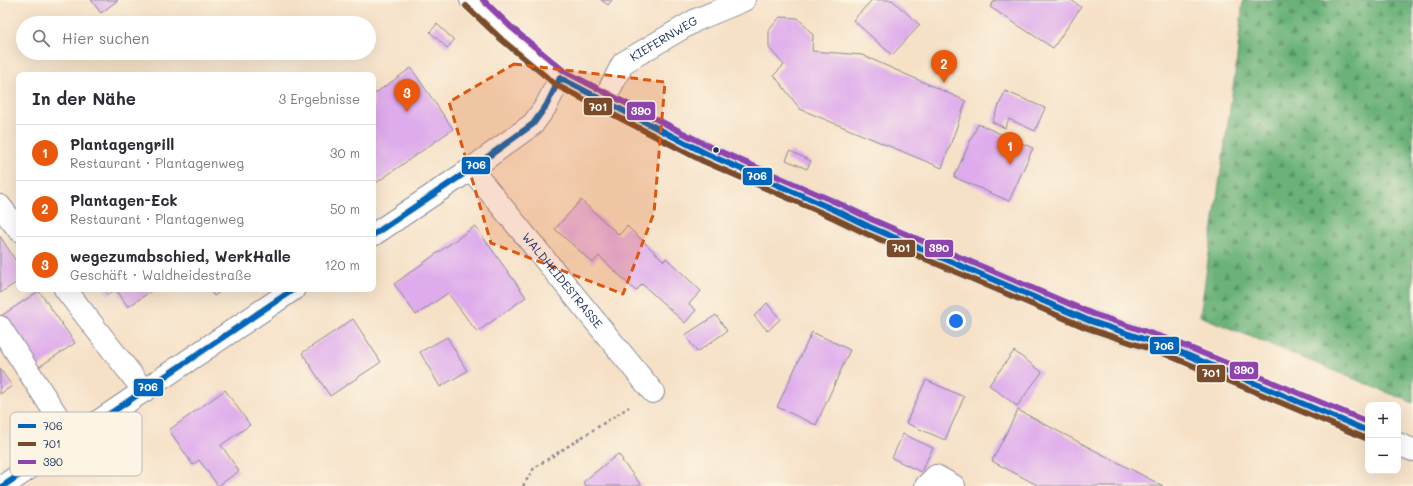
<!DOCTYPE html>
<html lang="de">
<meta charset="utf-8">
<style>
:root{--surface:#fff;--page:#f2f2f3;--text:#2b2b33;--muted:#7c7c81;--line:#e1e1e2;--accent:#ea580c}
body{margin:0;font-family:Mali,sans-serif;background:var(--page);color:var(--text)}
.controls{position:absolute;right:12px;bottom:12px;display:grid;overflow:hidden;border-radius:8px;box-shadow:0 4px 16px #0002}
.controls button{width:36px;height:36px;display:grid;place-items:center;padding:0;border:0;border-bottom:1px solid var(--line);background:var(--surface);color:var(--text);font:20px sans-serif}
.you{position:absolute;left:956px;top:321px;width:14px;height:14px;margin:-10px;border:3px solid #fff;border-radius:50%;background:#1a73e8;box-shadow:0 0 0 6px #1a73e833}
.badge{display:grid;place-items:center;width:26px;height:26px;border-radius:50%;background:var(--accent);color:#fff;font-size:13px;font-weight:700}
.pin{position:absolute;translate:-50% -33px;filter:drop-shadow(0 1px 2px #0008)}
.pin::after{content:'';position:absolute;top:21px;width:14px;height:12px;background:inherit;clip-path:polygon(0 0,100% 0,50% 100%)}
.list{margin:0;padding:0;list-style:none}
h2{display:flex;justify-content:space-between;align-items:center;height:52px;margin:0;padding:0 16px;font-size:17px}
h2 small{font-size:13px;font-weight:400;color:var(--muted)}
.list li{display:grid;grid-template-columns:26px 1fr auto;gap:12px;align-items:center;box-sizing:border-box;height:56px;padding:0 16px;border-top:1px solid var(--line)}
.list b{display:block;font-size:15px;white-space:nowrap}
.list p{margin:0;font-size:13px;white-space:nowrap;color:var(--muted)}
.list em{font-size:13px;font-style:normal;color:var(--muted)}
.icon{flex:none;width:22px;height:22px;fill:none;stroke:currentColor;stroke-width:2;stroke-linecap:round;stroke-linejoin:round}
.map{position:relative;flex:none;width:1413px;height:486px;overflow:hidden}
.search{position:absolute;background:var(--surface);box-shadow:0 4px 16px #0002;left:16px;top:16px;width:360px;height:44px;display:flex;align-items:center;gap:10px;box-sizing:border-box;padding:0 14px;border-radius:22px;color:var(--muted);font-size:15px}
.panel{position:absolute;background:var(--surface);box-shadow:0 4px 16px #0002;left:16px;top:72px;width:360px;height:220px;border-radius:8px}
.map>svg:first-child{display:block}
</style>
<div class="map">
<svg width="1413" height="486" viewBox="0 0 1413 486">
<defs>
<pattern id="forest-firs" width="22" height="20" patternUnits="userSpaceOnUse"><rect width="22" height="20" fill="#6bb278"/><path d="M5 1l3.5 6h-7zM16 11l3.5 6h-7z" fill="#579166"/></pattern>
</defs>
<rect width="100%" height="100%" fill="#fcf5e5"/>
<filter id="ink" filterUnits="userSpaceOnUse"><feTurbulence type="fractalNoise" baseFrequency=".025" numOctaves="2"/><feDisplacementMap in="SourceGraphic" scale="8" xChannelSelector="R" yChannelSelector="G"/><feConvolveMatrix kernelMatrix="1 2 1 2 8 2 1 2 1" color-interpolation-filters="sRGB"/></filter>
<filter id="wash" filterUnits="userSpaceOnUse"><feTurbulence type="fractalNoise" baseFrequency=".012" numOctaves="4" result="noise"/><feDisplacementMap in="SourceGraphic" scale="16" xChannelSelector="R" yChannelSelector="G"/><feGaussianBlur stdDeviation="0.9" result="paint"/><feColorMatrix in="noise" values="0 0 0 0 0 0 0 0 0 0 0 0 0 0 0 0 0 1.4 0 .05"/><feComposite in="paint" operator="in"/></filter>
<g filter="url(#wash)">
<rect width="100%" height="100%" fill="#f6e1c7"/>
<path fill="url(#forest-firs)" stroke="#43706b" d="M1243,0H1413V403L1200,316L1236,67Z"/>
<g id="blocks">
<g fill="#deabec">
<path d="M91,0H118L101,13Z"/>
<path d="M601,0H612L608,5Z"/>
<path d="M872,0H892L920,25L892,55L853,20Z"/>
<path d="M995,0H1071L1081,7L1053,48L990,7Z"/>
<path d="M780,17L798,18L813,35L812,51L862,55L966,101L942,168L800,109L774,75L784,65L769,48V30Z"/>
<path d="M437,24L454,40L447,48L430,32Z"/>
<path d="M411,68L453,129L373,185V95Z"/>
<path d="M1005,91L1045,108L1035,131L1009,119L1005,128L992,122Z"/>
<path d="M978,124L1033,148L1009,201L954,177Z"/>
<path d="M790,151L811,161L807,169L786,160Z"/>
<path d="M581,200L619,235L627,226L664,261L666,258L701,291L689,304L696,310L685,323L642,284L636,291L599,256L593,263L555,229Z"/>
<path d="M475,226L526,297L477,332L448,293L416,315L394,284Z"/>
<path d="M0,236L19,266V281L0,293Z"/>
<path d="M104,289H154L128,307L116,289L108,295Z"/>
<path d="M209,289H224L214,296Z"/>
<path d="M39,291L75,343L36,369L1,316Z"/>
<path d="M767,303L780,319L768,331L754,316Z"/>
<path d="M716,315L727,331L697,352L685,335Z"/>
<path d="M353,319L381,362L330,396L302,353Z"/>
<path d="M812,332L850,350L816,425L777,407Z"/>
<path d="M447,337L467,371L440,387L420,352Z"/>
<path d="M1014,351L1042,372L1017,406L989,385Z"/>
<path d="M0,369L12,386L0,394Z"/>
<path d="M926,380L964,397L945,440L906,423Z"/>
<path d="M225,390L250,425L221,445L239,471L218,486L199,460L193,465L169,430Z"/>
<path d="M1018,410L1073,439L1163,486H1039L992,461Z"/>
<path d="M903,434L933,448L921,472L892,458Z"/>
<path d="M618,454L623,460L622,461L642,486H586L583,482Z"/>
</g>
</g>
</g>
<g filter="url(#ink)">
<use href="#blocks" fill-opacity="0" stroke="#888892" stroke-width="1"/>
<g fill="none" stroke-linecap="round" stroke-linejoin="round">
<defs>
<g id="minor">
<path d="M471,0L507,34L560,78L707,154L837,211L870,227L1090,321L1168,347L1368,431"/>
<path id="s1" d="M604,100L623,63L696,20L744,0"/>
<path id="s2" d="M471,169L653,392"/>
<path d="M0,206L19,230"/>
<path d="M373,235L471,169L533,124L546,106L560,78"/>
<path d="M65,289L144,391"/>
<path d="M0,327L72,439"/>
<path d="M1398,444L1413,450"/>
<path d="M3,486L294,289"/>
<path d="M926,486L936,476L954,486"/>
</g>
</defs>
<use href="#minor" stroke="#888892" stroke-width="24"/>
<path stroke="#888892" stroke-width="2.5" stroke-dasharray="3 3" stroke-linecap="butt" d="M523,486L534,468L629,407"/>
<use href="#minor" stroke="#fff" stroke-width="22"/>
<defs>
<g id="bus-1">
<path d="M560,78L707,154L837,211L870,227L1090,321L1168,347L1368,431"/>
<path d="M373,235L471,169L533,124L546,106L560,78"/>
<path d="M3,486L294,289"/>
</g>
<path id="bus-2" d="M466,6L502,40L556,85L703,161L834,218L867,234L1087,328L1165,354L1365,438"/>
<path id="bus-3" d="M483,0L512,28L564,71L710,147L840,204L873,220L1093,314L1171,340L1368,422"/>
</defs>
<use href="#bus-1" stroke="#fcf5e5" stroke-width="9"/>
<use href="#bus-2" stroke="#fcf5e5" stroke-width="9"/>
<use href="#bus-3" stroke="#fcf5e5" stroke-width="9"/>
<use href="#bus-1" stroke="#0065bd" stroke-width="6"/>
<use href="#bus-2" stroke="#7a4b2a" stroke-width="6"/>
<use href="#bus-3" stroke="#8e44ad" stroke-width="6"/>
</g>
</g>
<path fill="#de5710" fill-opacity="0.2" stroke="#de5710" stroke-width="3" stroke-dasharray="8 5" stroke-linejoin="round" d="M514,64L665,82L654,213L623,294L491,243L449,102Z"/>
<circle fill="#1b2f5e" stroke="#fcf5e5" stroke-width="1.5" cx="716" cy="150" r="3.5"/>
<g text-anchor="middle" stroke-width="4" stroke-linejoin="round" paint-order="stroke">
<g font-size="12" fill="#1b2f5e" stroke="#fcf5e5">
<text dy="4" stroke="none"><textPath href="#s1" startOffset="89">KIEFERNWEG</textPath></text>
<text dy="4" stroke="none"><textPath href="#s2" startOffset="144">WALDHEIDESTRASSE</textPath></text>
</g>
</g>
<rect x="10" y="412" width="132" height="64" rx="6" fill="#fcf5e5" stroke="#b8babc" stroke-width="1"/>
<rect x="18" y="424" width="18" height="4" fill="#0065bd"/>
<rect x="18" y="442" width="18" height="4" fill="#7a4b2a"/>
<rect x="18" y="460" width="18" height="4" fill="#8e44ad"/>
<g font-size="11" fill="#1b2f5e">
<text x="43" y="430">706</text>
<text x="43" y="448">701</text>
<text x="43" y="466">390</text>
</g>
<g stroke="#fcf5e5" stroke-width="1.5">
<rect x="583" y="97" width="30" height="19" rx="4" fill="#7a4b2a"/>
<rect x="626" y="101" width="30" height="20" rx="4" fill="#8e44ad"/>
<rect x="461" y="156" width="30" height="19" rx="4" fill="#0065bd"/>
<rect x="742" y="167" width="31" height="19" rx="4" fill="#0065bd"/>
<rect x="924" y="239" width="30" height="19" rx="4" fill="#8e44ad"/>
<rect x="886" y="239" width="30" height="19" rx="4" fill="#7a4b2a"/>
<rect x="1149" y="336" width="31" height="19" rx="4" fill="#0065bd"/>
<rect x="1229" y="361" width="30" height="19" rx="4" fill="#8e44ad"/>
<rect x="1196" y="364" width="30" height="19" rx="4" fill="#7a4b2a"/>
<rect x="133" y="378" width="31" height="19" rx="4" fill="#0065bd"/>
</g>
<g font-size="11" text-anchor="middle" font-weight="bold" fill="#fff">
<text x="598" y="111">701</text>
<text x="641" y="115">390</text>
<text x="476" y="169">706</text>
<text x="757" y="180">706</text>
<text x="939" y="252">390</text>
<text x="901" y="252">701</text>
<text x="1164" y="350">706</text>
<text x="1244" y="374">390</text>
<text x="1211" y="377">701</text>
<text x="148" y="391">706</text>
</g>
</svg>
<div class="controls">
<button>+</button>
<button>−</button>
</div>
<div class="you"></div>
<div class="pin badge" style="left:1010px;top:165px">1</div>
<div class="pin badge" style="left:944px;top:83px">2</div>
<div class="pin badge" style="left:407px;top:112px">3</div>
<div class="search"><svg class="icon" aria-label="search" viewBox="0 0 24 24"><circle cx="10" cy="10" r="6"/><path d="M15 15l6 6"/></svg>Hier suchen</div>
<section class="panel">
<h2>In der Nähe<small>3 Ergebnisse</small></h2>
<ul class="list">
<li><span class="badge">1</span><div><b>Plantagengrill</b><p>Restaurant · Plantagenweg</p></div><em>30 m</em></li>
<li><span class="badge">2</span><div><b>Plantagen-Eck</b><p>Restaurant · Plantagenweg</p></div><em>50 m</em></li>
<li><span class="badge">3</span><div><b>wegezumabschied, WerkHalle</b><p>Geschäft · Waldheidestraße</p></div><em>120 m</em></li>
</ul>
</section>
</div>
